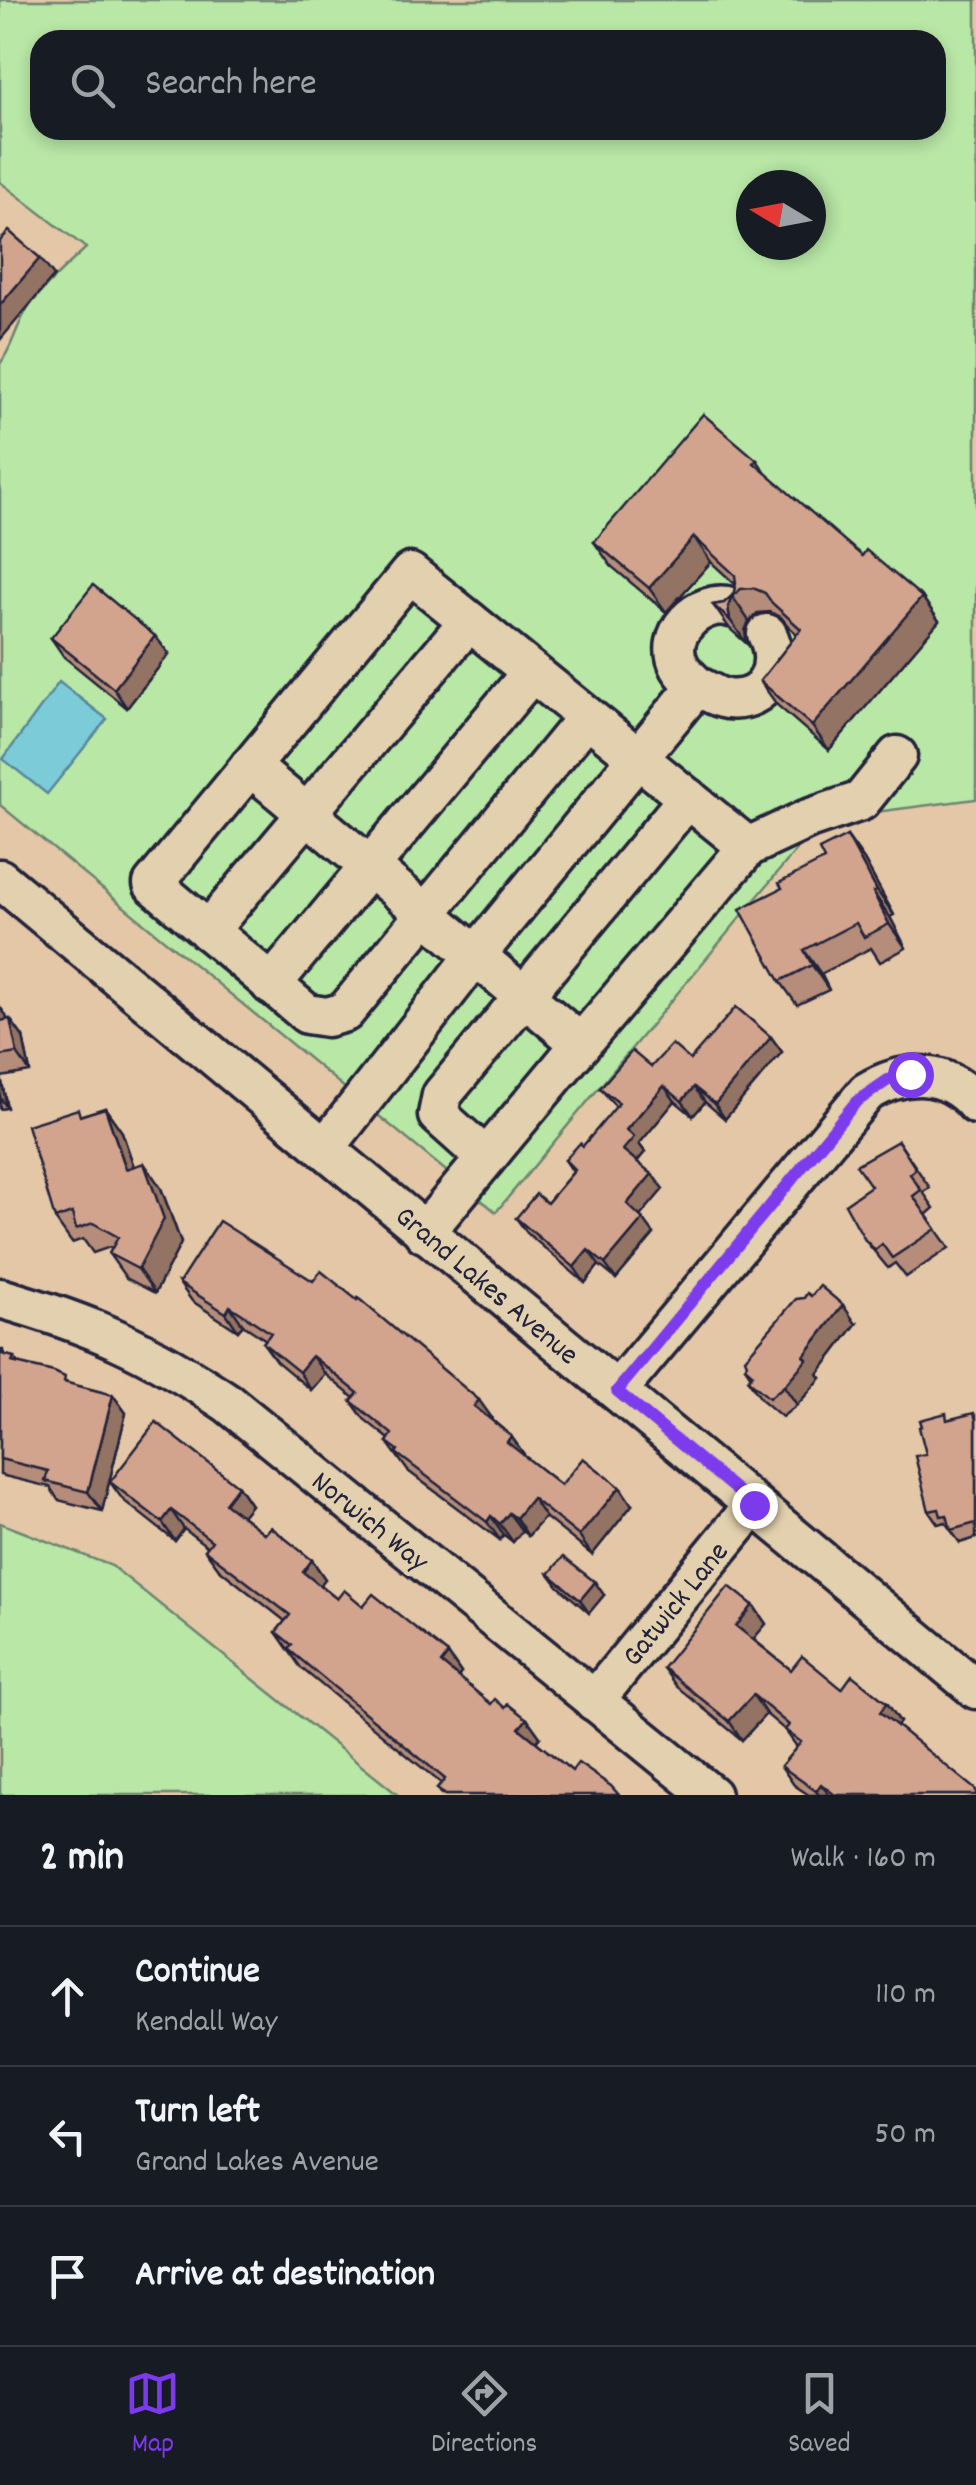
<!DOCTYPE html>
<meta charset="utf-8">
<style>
:root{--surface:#171b24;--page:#20242c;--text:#f1f3f6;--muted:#9ea1a6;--line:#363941;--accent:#7c3aed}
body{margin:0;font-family:Dekko,sans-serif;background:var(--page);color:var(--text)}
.compass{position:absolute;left:736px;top:170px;width:90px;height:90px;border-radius:50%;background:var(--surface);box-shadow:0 5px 15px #0003;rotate:280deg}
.stop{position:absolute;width:30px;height:30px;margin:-22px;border:8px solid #7c3aed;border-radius:50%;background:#fff}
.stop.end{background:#7c3aed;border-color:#fff;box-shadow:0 2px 10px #0008}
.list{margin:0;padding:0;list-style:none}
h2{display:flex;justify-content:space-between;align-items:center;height:130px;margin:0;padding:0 40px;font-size:42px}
h2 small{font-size:32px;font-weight:400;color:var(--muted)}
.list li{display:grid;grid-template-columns:65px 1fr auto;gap:30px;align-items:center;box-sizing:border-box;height:140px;padding:0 40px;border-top:2px solid var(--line)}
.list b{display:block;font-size:38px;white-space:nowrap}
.list p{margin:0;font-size:32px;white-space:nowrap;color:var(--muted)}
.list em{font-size:32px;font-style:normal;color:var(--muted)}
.icon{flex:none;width:55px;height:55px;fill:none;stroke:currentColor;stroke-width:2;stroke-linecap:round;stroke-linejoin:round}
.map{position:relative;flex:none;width:976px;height:1795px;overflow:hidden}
.search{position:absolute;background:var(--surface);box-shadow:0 5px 15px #0003;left:30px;right:30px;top:30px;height:110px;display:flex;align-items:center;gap:25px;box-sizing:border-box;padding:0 35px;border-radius:30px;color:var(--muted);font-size:38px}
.sheet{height:550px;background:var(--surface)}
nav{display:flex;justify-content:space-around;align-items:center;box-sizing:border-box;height:140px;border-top:2px solid var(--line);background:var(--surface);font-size:28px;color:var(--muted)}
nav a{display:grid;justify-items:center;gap:5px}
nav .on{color:var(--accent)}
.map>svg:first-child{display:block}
</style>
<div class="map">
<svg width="976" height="1795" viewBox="0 0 976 1795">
<rect width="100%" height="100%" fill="#e3c7a7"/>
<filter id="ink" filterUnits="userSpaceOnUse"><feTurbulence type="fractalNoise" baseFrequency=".01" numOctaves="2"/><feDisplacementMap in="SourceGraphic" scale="20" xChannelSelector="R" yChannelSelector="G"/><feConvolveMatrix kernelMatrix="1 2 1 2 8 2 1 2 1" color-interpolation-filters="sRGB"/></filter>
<g filter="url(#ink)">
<g fill="#b8e7a6" stroke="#6d8470" stroke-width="2.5" fill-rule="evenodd">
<path d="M0,0H976V799L822,819L496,1212L0,805V364C12,348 15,330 25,313C41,288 65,268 86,248L0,182ZM40,40H936V130H40ZM751,185H811V245H751Z"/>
<path d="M0,1523L112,1566L398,1795H0Z"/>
</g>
<path fill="#7ccbd9" stroke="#58879a" stroke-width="2.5" d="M59,682L107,719L47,794L3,759Z"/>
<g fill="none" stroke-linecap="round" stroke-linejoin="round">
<defs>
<g id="minor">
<path d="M697,686C706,690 717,698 727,699C767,704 783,665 767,634"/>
<path d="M250,766L581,1044L424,1233"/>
<path d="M748,847L808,819L861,801L897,756"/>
<path d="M0,879L976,1689"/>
<path d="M208,931L469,621"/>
<path d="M271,985L532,672"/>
<path d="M581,1044L748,847L410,573L153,884L307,1014L327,1017L345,1012L587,717"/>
<path d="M325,1148L476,955L697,686C692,681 684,674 680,667C662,635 699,598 731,607"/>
<path d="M486,1158L438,1115L442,1095L688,798"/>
<path d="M0,1298C91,1324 149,1350 228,1403L711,1795"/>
<path d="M617,1391L867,1092C904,1070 946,1068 976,1104"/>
<path d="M594,1701L754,1505"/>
</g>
</defs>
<use href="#minor" stroke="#22223b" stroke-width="45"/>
<use href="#minor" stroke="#e2d0ae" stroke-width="38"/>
</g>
<g fill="#b58d7a" stroke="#22223b" stroke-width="2.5">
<path d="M757,460L767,475L862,556L922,597L939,621L829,750L777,705L760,681L797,634L789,627L781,617L770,612L758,613L749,621L745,631L747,644L730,629L713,605L724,603L733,595L736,585L711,562L666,612L611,566L594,542Z"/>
<path d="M155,636L169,654L127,708L64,657L51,638Z"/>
<path d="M847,836L864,860L894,915L890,917L906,948L880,962L871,948L821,974L829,990L797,1005L780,981L782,888L824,860Z"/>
<path d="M0,1007L7,1019H10L23,1037L30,1072L1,1077L7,1108L0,1109Z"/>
<path d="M771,1037L782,1052L725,1119L705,1102L693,1116L675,1101L639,1144L645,1152L637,1162L663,1189L640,1216L654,1234L616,1279L599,1265L585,1283L527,1233L516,1218L547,1203L573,1172L565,1160L583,1146L616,1107L600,1088L651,1067L690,1060Z"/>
<path d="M105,1108L122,1132L134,1167L161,1188L181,1243L155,1293L126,1278L109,1254L112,1248L110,1247L93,1253L83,1239L72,1243L55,1219L82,1115Z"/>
<path d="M898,1141L930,1188L923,1192L934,1208L926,1215L949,1248L906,1277L895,1263L888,1268L865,1240L871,1186Z"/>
<path d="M179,1283L492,1418L491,1419L511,1436L523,1455L561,1485L632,1505L592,1555L545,1517L528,1536L522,1531L513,1542L504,1535L500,1540L408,1471L387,1442L389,1439L364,1419L351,1401L354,1398L325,1374L311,1390L276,1361L263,1343L266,1340L243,1325L238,1331L192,1301Z"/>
<path d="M856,1324L818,1374L821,1378L797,1405L782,1417L761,1399L748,1380L751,1376L745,1367Z"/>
<path d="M0,1349L6,1355L14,1357L18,1363L70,1384L113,1395L126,1413L102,1511L58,1500L50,1487L0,1475Z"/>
<path d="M976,1416V1538L960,1543L945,1522L938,1524L929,1511L950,1419Z"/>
<path d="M110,1482L238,1486L251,1505L242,1516L265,1534L312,1560L325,1579L320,1585L337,1599L363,1606L448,1654L461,1673L458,1677L491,1704L505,1708L527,1719L540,1737L536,1742L572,1771L619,1795H441L437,1789L442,1784L301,1668L276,1632L285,1621L219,1569L205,1550L208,1547L184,1529L175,1541L123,1500Z"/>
<path d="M549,1574L604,1595L589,1613L558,1586Z"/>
<path d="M753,1605L766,1624L753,1639L791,1670L842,1689L887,1703L900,1722L897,1726L976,1795H809L794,1785L781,1766L797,1747L785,1730L766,1714L742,1740L676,1686L663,1668Z"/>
</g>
<g fill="#937363" stroke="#22223b" stroke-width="2.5">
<path d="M40,258L54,276L0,340V305Z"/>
<path d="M694,537L711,562L666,612L649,588Z"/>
<path d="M732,596L749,621L745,631L747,644L730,620L728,607Z"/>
<path d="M922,597L939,621L829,750L812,726Z"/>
<path d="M155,636L169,654L127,708L114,689Z"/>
<path d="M847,836L864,860L894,915L877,891Z"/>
<path d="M873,892L890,917L906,948L889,924Z"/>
<path d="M804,950L821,974L829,990L812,965Z"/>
<path d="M0,1007L6,1015L11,1040L0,1025Z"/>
<path d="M10,1019L23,1037L30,1072L17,1053Z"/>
<path d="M771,1037L782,1052L725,1119L715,1104Z"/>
<path d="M0,1076L1,1077L7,1108L0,1097Z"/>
<path d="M664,1086L675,1101L639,1144L645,1152L634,1165L623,1150L626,1130Z"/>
<path d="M694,1087L705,1102L693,1116L682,1101Z"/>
<path d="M105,1108L122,1132L143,1193L126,1169Z"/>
<path d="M144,1163L161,1188L181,1243L155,1293L138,1269Z"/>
<path d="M652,1174L663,1189L637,1220L627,1204Z"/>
<path d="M643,1219L654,1234L616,1279L605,1264Z"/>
<path d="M588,1250L599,1265L585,1283L574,1267Z"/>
<path d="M843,1305L856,1324L818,1374L821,1378L797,1405L784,1386L804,1356Z"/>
<path d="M230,1306L243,1325L238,1331L226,1313Z"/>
<path d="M312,1356L325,1374L311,1390L299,1372Z"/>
<path d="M113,1395L126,1413L102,1511L88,1492Z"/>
<path d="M479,1400L492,1418L487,1424L474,1406Z"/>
<path d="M511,1436L524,1454L519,1460L507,1442Z"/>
<path d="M238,1486L251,1505L238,1521L225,1503Z"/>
<path d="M620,1487L632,1505L592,1555L579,1536Z"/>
<path d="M532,1498L545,1517L528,1536L516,1518Z"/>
<path d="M171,1510L184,1529L175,1541L162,1522Z"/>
<path d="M509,1513L522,1531L513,1542L500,1524Z"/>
<path d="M491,1516L504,1535L500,1540L487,1522Z"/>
<path d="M312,1560L325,1579L316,1590L303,1572Z"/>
<path d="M595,1582L604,1595L589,1613L580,1600Z"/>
<path d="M753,1605L766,1624L749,1644L736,1626Z"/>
<path d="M448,1654L461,1673L454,1682L441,1663Z"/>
<path d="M753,1695L766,1714L742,1740L729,1721Z"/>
<path d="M887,1703L900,1722L893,1730L880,1712Z"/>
<path d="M527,1719L540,1737L532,1747L519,1728Z"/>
<path d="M821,1784L829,1795H819L816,1791Z"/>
</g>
<g fill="#d2a48e" stroke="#22223b" stroke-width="2.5">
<path d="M9,231L40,258L0,305V241Z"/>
<path d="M703,414L757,460L754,463L862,556L866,550L922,597L812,726L760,681L801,629L772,603L765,593L753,588L741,589L732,596L728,607L730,620L713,605L724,603L733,595L736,584L735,575L694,537L649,588L594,542Z"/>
<path d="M93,585L155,636L114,689L51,638Z"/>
<path d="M847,836L877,891L873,892L889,924L864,937L856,923L804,950L812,965L780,981L740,909L782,888L779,883L824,860L819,850Z"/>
<path d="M736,1007L771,1037L715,1104L694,1087L682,1101L664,1086L626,1130L634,1137L623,1150L652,1174L627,1204L643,1219L605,1264L588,1250L574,1267L516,1218L536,1194L547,1203L575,1170L565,1160L580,1143L583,1146L619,1103L600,1088L632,1051L651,1067L672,1044L690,1060Z"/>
<path d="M10,1019L17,1053L0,1056V1021Z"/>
<path d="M105,1108L126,1169L144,1163L164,1219L138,1269L109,1254L118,1237L93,1223L76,1229L72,1213L55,1219L27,1125L78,1109L80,1116Z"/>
<path d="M898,1141L916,1169L910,1174L921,1190L913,1196L936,1229L892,1258L882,1244L875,1250L865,1240L845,1204L871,1186L856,1165Z"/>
<path d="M219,1221L313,1281L321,1271L357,1300L358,1298L479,1400L474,1406L511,1436L507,1442L561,1485L583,1458L620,1487L579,1536L532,1498L516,1518L509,1513L500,1524L491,1516L487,1522L396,1453L398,1450L387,1442L392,1434L351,1401L358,1393L312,1356L299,1372L263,1343L271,1333L230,1306L226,1313L179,1283Z"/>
<path d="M820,1286L843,1305L804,1356L807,1359L784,1386L769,1398L748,1380L753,1374L745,1367L747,1363L745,1358L796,1299L804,1298L807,1293L811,1296Z"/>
<path d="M0,1349L3,1350L2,1354L14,1357L12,1362L54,1372L65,1377L64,1382L113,1395L88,1492L45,1481L48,1471L0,1459Z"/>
<path d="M946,1413L947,1420L974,1413L976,1420V1523L951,1530L947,1515L941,1516L939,1509L929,1511L915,1456L926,1454L919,1427L922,1426L920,1420Z"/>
<path d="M156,1422L238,1486L225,1503L265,1534L271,1527L312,1560L303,1572L337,1599L344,1590L363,1606L373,1594L448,1654L441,1663L491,1704L495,1699L505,1708L508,1704L527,1719L519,1728L572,1771L578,1763L611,1786L619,1795H445L437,1789L445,1779L288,1649L292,1645L276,1632L290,1615L205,1550L212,1541L171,1510L162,1522L110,1482Z"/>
<path d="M563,1557L595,1582L580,1600L549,1574Z"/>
<path d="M729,1586L753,1605L736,1626L791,1670L802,1656L842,1689L852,1675L887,1703L880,1712L976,1790V1795H835L821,1784L816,1791L781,1766L801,1742L785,1730L789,1725L753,1695L729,1721L663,1668Z"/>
</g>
</g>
<g fill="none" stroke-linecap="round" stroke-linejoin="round" filter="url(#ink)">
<path stroke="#7c3aed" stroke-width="12" d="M754,1505L617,1391L856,1102L888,1080L910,1074"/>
</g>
<g text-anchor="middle" stroke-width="8" stroke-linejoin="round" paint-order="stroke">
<g font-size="30" fill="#22223b" stroke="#e2d0ae">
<text transform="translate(488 1284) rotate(40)" y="10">Grand Lakes Avenue</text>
<text transform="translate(371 1520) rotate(39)" y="10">Norwich Way</text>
<text transform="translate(674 1603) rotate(-51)" y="10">Gatwick Lane</text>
</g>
</g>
</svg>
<svg class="compass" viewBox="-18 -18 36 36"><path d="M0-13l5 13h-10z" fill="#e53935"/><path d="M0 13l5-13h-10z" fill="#9ea1a6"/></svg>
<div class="stop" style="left:910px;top:1074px"></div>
<div class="stop end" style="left:754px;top:1505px"></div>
<div class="search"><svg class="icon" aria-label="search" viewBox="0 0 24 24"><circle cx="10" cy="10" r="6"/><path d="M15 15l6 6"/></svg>Search here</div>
</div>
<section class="sheet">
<h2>2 min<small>Walk · 160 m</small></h2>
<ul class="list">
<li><svg class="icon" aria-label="ahead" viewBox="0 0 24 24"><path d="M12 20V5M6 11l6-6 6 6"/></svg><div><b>Continue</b><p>Kendall Way</p></div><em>110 m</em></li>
<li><svg class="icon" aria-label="left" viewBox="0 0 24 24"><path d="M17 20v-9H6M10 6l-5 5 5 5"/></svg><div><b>Turn left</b><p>Grand Lakes Avenue</p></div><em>50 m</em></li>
<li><svg class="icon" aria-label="arrive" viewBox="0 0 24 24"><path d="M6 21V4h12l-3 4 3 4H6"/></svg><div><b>Arrive at destination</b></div></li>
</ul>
</section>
<nav>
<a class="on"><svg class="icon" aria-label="map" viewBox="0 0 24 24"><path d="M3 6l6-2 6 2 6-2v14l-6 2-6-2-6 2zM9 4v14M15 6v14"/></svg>Map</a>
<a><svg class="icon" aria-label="directions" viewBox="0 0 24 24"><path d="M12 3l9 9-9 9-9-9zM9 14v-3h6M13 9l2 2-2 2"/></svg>Directions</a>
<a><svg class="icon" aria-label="saved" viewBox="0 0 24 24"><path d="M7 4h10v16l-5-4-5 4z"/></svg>Saved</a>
</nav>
